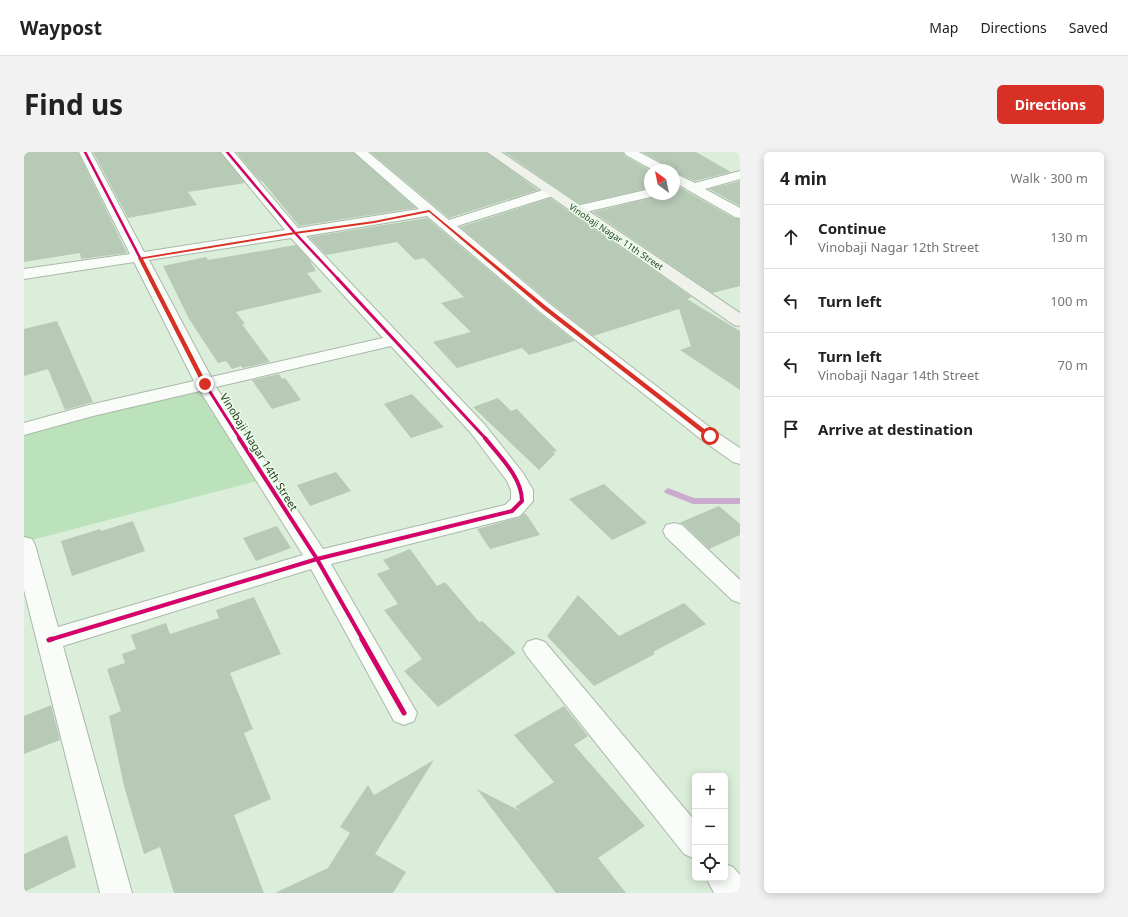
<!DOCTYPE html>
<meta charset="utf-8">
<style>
:root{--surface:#fff;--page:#f2f2f2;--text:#222;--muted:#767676;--line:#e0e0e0;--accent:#d93025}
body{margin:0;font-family:"Noto Sans",sans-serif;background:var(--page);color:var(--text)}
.controls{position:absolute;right:12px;bottom:12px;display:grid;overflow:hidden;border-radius:6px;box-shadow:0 2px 10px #0003}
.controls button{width:36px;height:36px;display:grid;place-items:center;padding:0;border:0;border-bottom:1px solid var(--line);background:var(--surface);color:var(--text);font:20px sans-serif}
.compass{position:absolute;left:620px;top:12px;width:36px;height:36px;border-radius:50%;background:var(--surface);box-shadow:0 2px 10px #0003;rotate:327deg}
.stop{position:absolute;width:12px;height:12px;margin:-9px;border:3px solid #d93025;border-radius:50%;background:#fff}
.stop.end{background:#d93025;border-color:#fff;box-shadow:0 1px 4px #0008}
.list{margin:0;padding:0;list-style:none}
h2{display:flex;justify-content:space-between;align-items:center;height:52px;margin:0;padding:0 16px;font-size:17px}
h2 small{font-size:13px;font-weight:400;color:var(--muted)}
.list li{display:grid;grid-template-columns:26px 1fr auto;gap:12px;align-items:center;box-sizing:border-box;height:64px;padding:0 16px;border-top:1px solid var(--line)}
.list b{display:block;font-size:15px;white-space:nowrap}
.list p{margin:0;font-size:13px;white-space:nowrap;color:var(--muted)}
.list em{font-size:13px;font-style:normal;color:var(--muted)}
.icon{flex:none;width:22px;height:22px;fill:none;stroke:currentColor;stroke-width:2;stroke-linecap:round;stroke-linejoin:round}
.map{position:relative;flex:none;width:716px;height:741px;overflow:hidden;border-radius:6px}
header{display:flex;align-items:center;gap:24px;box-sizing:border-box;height:56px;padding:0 20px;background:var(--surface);border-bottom:1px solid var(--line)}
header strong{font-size:19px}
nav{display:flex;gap:22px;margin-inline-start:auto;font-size:14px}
.intro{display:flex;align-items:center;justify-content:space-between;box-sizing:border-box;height:96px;padding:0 24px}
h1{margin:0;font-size:28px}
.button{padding:10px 18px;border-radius:6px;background:var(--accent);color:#fff;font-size:14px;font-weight:700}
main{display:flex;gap:24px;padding:0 24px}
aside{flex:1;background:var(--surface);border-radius:6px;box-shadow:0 2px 10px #0003}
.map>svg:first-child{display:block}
</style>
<header>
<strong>Waypost</strong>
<nav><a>Map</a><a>Directions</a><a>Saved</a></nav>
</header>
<div class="intro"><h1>Find us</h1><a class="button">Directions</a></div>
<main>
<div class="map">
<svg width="716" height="741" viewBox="0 0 716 741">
<rect width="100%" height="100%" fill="#dbeeda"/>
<path fill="#bce2bb" d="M181,232L241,327L0,390V277Z"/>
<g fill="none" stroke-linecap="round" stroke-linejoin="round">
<path fill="#cbabcd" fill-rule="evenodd" d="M644,336L670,346H716V352H669L641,341L640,339Z"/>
</g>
<g fill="#b7cab6">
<path d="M0,0H54L103,101L57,107L56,101L0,110Z"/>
<path d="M69,0H196L221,31L164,40L173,53L104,66Z"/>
<path d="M212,0H329L392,56L275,74L238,29H236Z"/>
<path d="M346,0H462L514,38L425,66Z"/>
<path d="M480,0H599L601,4L626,18V36L556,52Z"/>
<path d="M618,0H672L707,20L671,29L650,20V18H645L644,14Z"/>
<path d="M716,29V54L685,37Z"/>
<path d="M650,32L710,66L716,67V134L688,141L569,60L631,45L633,42H650Z"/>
<path d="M526,46L668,145L663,147L716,179V238L656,198L667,194L655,157L569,184L528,152L436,75Z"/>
<path d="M403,66L514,160L551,189L505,203L498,196L433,216L409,190L447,180L417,151L440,145L400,106L391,108L373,90L302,103L285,85Z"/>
<path d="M272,93L285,107L292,119L283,121L298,140L212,160L221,172H218L246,210L219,216L217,214L208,217L202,209L194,211L165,167L139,114L182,105L184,108Z"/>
<path d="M33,169L69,250L41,258L24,217L0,224V177Z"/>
<path d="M255,222L258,227L261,226L277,248L248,257L228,228Z"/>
<path d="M388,242L420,275L387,286L360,252Z"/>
<path d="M474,246L487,259L493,257L533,299L529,300L531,302L515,318L449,255Z"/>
<path d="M312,320L327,339L286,354L273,333Z"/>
<path d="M580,332L623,371L588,388L545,347Z"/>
<path d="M695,354L716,372V383L685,397L659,372L655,371Z"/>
<path d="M499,362H502L516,383L466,397L453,377L496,365Z"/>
<path d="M109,369L121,399L48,424L37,389L76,377L77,379Z"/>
<path d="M253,374L267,396L232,409L219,386Z"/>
<path d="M386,397L413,434L421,430L455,470L458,469L492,501L414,555L380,519L398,507L360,458L374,452L353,422L366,417L359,408Z"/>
<path d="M554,443L595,484L660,451L682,472L629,500L631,502L570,534L523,484Z"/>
<path d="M230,445L257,502L206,521L229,577L220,581L247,647L210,663L240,741H150L136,695L120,702L100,634L85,564L97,559L83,517L101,511L98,502L112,497L107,483L142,471L146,482L195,466L192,458Z"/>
<path d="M27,553L36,588L0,602V564Z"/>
<path d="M540,554L564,584L550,593L621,674L574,706L602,741H532L453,637L496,659L491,655L530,630L490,583Z"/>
<path d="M410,608L351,702L382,720L369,741H251L304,716L326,681L316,675L344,633L350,643Z"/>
<path d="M43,683L52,715L0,740V702Z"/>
</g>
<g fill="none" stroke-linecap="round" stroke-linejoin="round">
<defs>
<g id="street">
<path d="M55,0H67L120,100L261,78L197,0H210L274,76L395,57L330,0H344L425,68L522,37H532L534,40L532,43L433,74L527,153L692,280L716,296V312L709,310L678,288L515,159L403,64L282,84L461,273L499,321L509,338V349L496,364L307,412L393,561L390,569L380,573L370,569L287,417L39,494L108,741H76L0,438V385L8,387L11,393L34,475L279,403L176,239L69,264L0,283V271L65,253L170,229L110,110L0,127V117L106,102ZM267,86L359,186L187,225L125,108ZM367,194L447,281L483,329L487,338V347L481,353L299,397L192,235Z"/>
<path d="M600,0H615L643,15L644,18H629L602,3Z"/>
<path d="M716,19V27L681,37L716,56V66L711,65L650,30V21L671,31Z"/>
<path d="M626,37V42H632L631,44L553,62L548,61L546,58L548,55Z"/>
<path d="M650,371L658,373L716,428V451L708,448L642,385L639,379L642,373Z"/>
<path d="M512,487L521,490L671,669V707L660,702L503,504L499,497L503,490Z"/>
<path d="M701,712L709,715L716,723V741H690L682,726H701Z"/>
</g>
<path id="secondary" d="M463,0H477L716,161V174L710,173Z"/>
</defs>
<use href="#street" stroke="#a9b8a8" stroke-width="2"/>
<use href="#secondary" stroke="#a9b8a8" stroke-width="2"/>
<use href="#street" fill="#fafcf9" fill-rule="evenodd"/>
<use href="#secondary" fill="#eff1eb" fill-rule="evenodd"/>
<defs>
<g id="cycleway-far3">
<path d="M61,0L127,127"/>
<path d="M203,0L271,81L314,127"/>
</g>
<g id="cycleway-far2">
<path d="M126,126L181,232L216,287"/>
<path d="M313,126L462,287"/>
</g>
<g id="cycleway-far1">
<path d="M215,286L293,407L339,488"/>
<path d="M25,488L293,407L488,359L498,349C498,325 475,304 461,286"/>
</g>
<g id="cycleway">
<path d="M338,487L380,561"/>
<path d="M25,488L28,487"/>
</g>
</defs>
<use href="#cycleway-far3" stroke="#eaffe9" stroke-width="4"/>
<use href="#cycleway-far2" stroke="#eaffe9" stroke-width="5"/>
<use href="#cycleway-far1" stroke="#eaffe9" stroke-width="6"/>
<use href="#cycleway" stroke="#eaffe9" stroke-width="8"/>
<use href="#cycleway-far3" stroke="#d6006c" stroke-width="2.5"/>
<use href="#cycleway-far2" stroke="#d6006c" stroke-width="3"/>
<use href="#cycleway-far1" stroke="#d6006c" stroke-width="4"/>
<use href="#cycleway" stroke="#d6006c" stroke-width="5"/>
</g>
<path fill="#d93025" d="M405,58L523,155L688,283V285H683L519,157L405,60L350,71L271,82L119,107L183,232L181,233L178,232L114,106L271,80L350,69Z"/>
<g text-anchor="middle" stroke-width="3" stroke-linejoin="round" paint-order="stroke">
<g font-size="9" fill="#2b392b" stroke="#eaffe9">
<text transform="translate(592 85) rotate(34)" y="3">Vinobaji Nagar 11th Street</text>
</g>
<g font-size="11" fill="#2b392b" stroke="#eaffe9">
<text transform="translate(235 300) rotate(58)" y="4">Vinobaji Nagar 14th Street</text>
</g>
</g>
</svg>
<div class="controls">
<button>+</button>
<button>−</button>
<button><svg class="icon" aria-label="locate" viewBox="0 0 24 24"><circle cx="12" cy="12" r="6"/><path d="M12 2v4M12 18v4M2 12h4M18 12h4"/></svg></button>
</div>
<svg class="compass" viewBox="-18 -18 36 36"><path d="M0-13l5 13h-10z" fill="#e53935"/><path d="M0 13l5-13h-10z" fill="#767676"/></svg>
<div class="stop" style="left:686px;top:284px"></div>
<div class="stop end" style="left:181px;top:232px"></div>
</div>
<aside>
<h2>4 min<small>Walk · 300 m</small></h2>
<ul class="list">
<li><svg class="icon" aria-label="ahead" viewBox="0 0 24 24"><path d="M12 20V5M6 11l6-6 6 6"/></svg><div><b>Continue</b><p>Vinobaji Nagar 12th Street</p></div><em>130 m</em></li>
<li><svg class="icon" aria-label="left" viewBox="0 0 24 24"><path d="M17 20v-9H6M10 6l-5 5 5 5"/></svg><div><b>Turn left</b></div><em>100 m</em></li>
<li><svg class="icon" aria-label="left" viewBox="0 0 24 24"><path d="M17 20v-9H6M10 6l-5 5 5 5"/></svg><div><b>Turn left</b><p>Vinobaji Nagar 14th Street</p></div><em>70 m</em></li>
<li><svg class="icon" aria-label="arrive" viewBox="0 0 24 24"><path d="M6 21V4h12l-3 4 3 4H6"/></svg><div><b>Arrive at destination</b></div></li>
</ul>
</aside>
</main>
